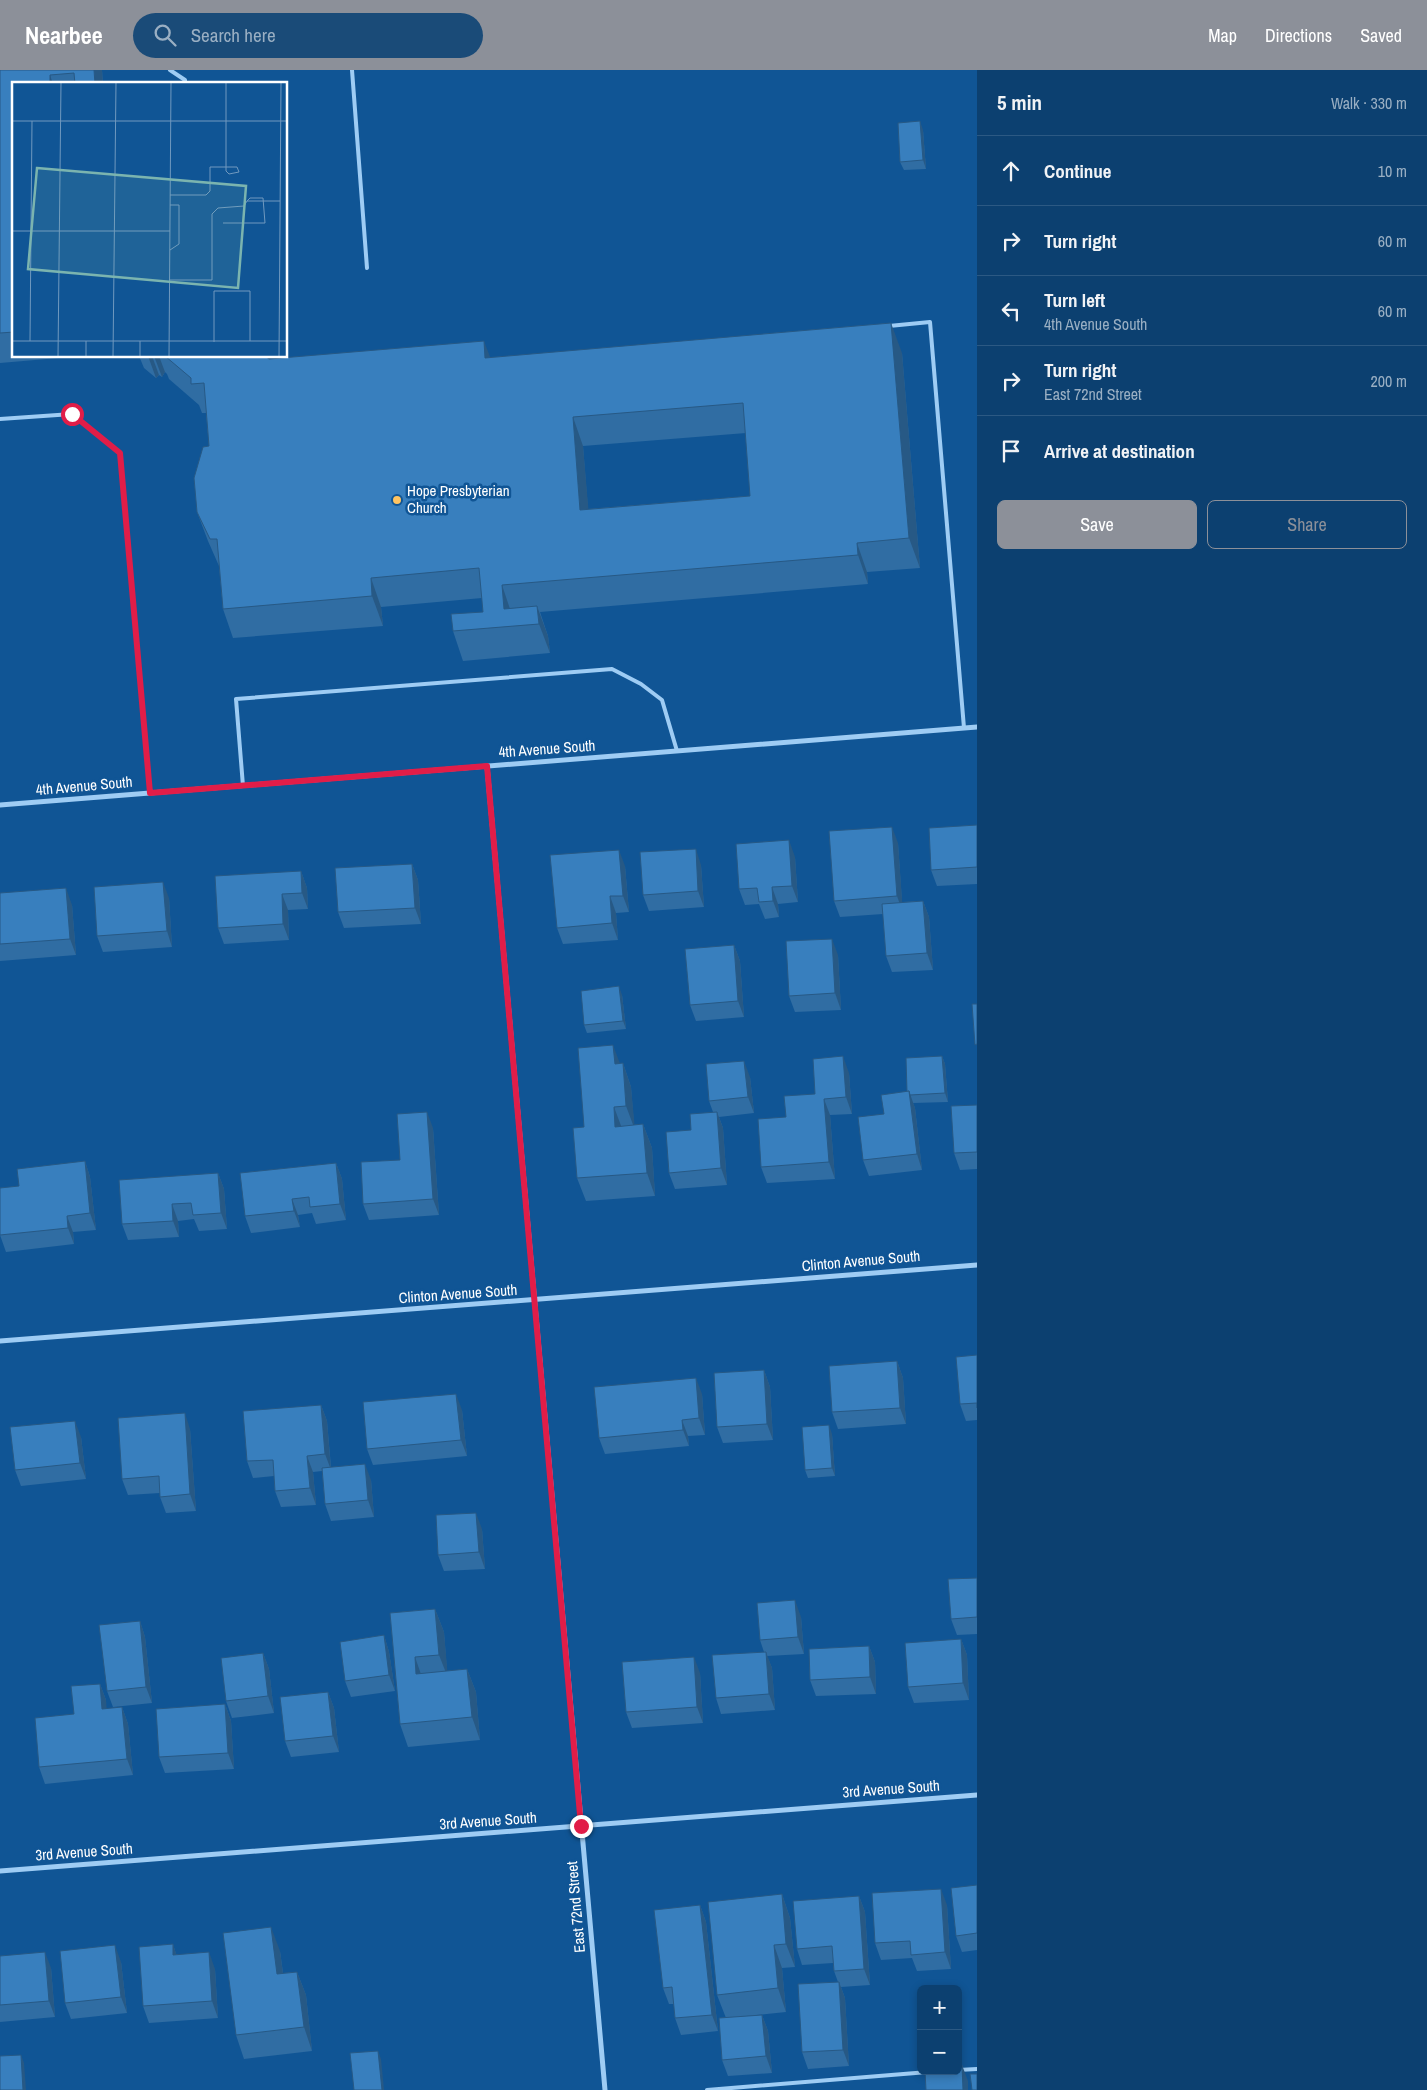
<!DOCTYPE html>
<meta charset="utf-8">
<style>
:root{--surface:#0c4070;--page:#1a4b78;--text:#f1f3f6;--muted:#9aafc3;--line:#2c5983;--accent:#8c9099}
body{margin:0;font-family:"Archivo Narrow",sans-serif;background:var(--page);color:var(--text)}
.controls{position:absolute;right:15px;bottom:15px;display:grid;overflow:hidden;border-radius:8px;box-shadow:0 2px 8px #0003}
.controls button{width:45px;height:45px;display:grid;place-items:center;padding:0;border:0;border-bottom:1px solid var(--line);background:var(--surface);color:var(--text);font:25px sans-serif}
.stop{position:absolute;width:15px;height:15px;margin:-11px;border:4px solid #e11d48;border-radius:50%;background:#fff}
.stop.end{background:#e11d48;border-color:#fff;box-shadow:0 1px 5px #0008}
.list{margin:0;padding:0;list-style:none}
h2{display:flex;justify-content:space-between;align-items:center;height:65px;margin:0;padding:0 20px;font-size:21px}
h2 small{font-size:16px;font-weight:400;color:var(--muted)}
.list li{display:grid;grid-template-columns:32px 1fr auto;gap:15px;align-items:center;box-sizing:border-box;height:70px;padding:0 20px;border-top:1px solid var(--line)}
.list b{display:block;font-size:19px;white-space:nowrap}
.list p{margin:0;font-size:16px;white-space:nowrap;color:var(--muted)}
.list em{font-size:16px;font-style:normal;color:var(--muted)}
.actions{display:flex;gap:10px;padding:15px 20px}
.actions a{flex:1;padding:11px 0;border:1px solid var(--accent);border-radius:8px;text-align:center;font-size:18px;color:var(--accent)}
.actions .main{background:var(--accent);color:#fff}
.icon{flex:none;width:28px;height:28px;fill:none;stroke:currentColor;stroke-width:2;stroke-linecap:round;stroke-linejoin:round}
.map{position:relative;flex:none;width:977px;height:2020px;overflow:hidden}
header{display:flex;align-items:center;gap:30px;box-sizing:border-box;height:70px;padding:0 25px;background:var(--accent);color:#fff}
header strong{font-size:24px}
nav{display:flex;gap:28px;margin-inline-start:auto;font-size:18px}
.search{width:350px;height:45px;background:var(--page);display:flex;align-items:center;gap:12px;box-sizing:border-box;padding:0 18px;border-radius:28px;color:var(--muted);font-size:19px}
main{display:flex}
aside{flex:1;background:var(--surface)}
.map>svg:first-child{display:block}
</style>
<header>
<strong>Nearbee</strong>
<div class="search"><svg class="icon" aria-label="search" viewBox="0 0 24 24"><circle cx="10" cy="10" r="6"/><path d="M15 15l6 6"/></svg>Search here</div>
<nav><a>Map</a><a>Directions</a><a>Saved</a></nav>
</header>
<main>
<div class="map">
<svg width="977" height="2020" viewBox="0 0 977 2020">
<rect width="100%" height="100%" fill="#105595"/>
<g fill="none" stroke-linecap="round" stroke-linejoin="round">
<g stroke="#9eccf4" stroke-width="4">
<path d="M170,0L185,10V14"/>
<path d="M352,0L367,198"/>
<path d="M889,256L930,252L964,658"/>
<path d="M0,349L72,344L120,383L150,723"/>
<path d="M243,716L236,629L612,599L641,614L662,630L677,681"/>
<path d="M958,2000L977,1999"/>
<path d="M707,2020L928,2002"/>
</g>
<g stroke="#9eccf4" stroke-width="5">
<path d="M487,696L605,2020"/>
<path d="M0,735L977,657"/>
<path d="M0,1271L977,1195"/>
<path d="M0,1801L977,1725"/>
</g>
</g>
<g fill="#306da3" fill-rule="evenodd">
<path d="M0,0H102L103,14H14V286H82L0,293Z"/>
<path d="M923,60L926,99L904,100L900,92Z"/>
<path d="M902,283L920,498L867,502L868,514L540,542L548,566L550,583L463,591L453,561L483,542L482,528L381,537L383,556L233,568L223,539L219,496L208,471L197,442L209,376L206,343H202L199,335L169,309L167,304L165,302L162,307L159,305L156,308L144,298L139,286H265L269,289ZM746,363L750,426L588,439L583,376Z"/>
<path d="M977,755V814L937,816L931,800Z"/>
<path d="M898,773L902,832L923,831L929,847L933,900L892,902L886,886L883,844L840,847L834,831Z"/>
<path d="M795,787L798,832L778,834L779,847L765,849L759,834L745,835L739,819Z"/>
<path d="M412,794L418,810L421,854L344,858L338,842Z"/>
<path d="M701,795L704,837L649,841L643,825Z"/>
<path d="M625,796L629,842L616,843L618,870L563,874L557,858Z"/>
<path d="M301,801L307,818L308,839L288,840L289,870L224,874L218,858Z"/>
<path d="M0,823L72,835L76,885L0,891Z"/>
<path d="M169,828L172,877L103,882L97,866Z"/>
<path d="M734,875L740,891L744,947L696,951L690,935Z"/>
<path d="M838,885L841,940L795,942L789,926Z"/>
<path d="M622,925L626,959L587,963L584,955Z"/>
<path d="M942,986L945,994L948,1032L913,1033L915,1038L922,1100L869,1106L863,1090L884,1044L907,1022Z"/>
<path d="M623,993L631,1017L634,1055L643,1054L652,1078L655,1126L586,1131L577,1108L584,1057L620,994Z"/>
<path d="M849,1003L852,1044L830,1045L835,1109L767,1113L761,1097L786,1047L815,1024Z"/>
<path d="M750,1007L754,1043L719,1047L723,1058L727,1115L675,1119L669,1103L691,1060L713,1042L709,1031Z"/>
<path d="M977,1035V1099L960,1100L954,1083Z"/>
<path d="M433,1058L439,1145L369,1150L363,1134L400,1090Z"/>
<path d="M85,1091L90,1107L96,1160L73,1162L74,1174L6,1182L0,1165L19,1116Z"/>
<path d="M336,1093L342,1109L346,1150L316,1154L312,1143L298,1145L300,1157L251,1163L245,1146Z"/>
<path d="M218,1103L224,1119L227,1159L199,1161L194,1149L178,1151L179,1167L128,1170L122,1154Z"/>
<path d="M977,1285V1350L966,1351L960,1334Z"/>
<path d="M897,1291L903,1308L906,1354L838,1359L832,1342Z"/>
<path d="M764,1300L770,1317L773,1370L723,1373L717,1357Z"/>
<path d="M702,1324L705,1365L688,1366L689,1376L605,1384L599,1368Z"/>
<path d="M321,1335L327,1351L331,1397L371,1410L374,1447L331,1451L325,1434L322,1401L313,1402L316,1435L281,1437L275,1421L274,1406L253,1408L247,1391Z"/>
<path d="M462,1340L467,1386L373,1395L367,1379Z"/>
<path d="M190,1359L196,1441L166,1443L160,1427V1423L128,1425L122,1409Z"/>
<path d="M832,1364L835,1406L808,1408L805,1400Z"/>
<path d="M81,1367L86,1409L21,1416L15,1400Z"/>
<path d="M482,1459L485,1499L444,1501L438,1485Z"/>
<path d="M977,1508V1564L957,1565L951,1549Z"/>
<path d="M435,1539L444,1562L447,1601L467,1599L476,1622L480,1670L408,1677L400,1654L390,1543Z"/>
<path d="M801,1547L804,1584L767,1586L772,1598L775,1640L721,1644L716,1628L764,1582L760,1570Z"/>
<path d="M140,1551L145,1567L152,1633L113,1637L107,1621Z"/>
<path d="M384,1565L389,1582L395,1621L351,1627L345,1611Z"/>
<path d="M961,1569L967,1585L969,1630L914,1633L908,1617Z"/>
<path d="M869,1576L875,1592L876,1624L816,1626L810,1610Z"/>
<path d="M263,1583L269,1599L274,1643L232,1648L226,1631Z"/>
<path d="M700,1603L703,1653L632,1658L626,1642Z"/>
<path d="M100,1614L106,1630V1639L122,1637L128,1654L133,1705L45,1714L39,1697L74,1644Z"/>
<path d="M328,1622L334,1638L339,1682L291,1687L285,1671Z"/>
<path d="M225,1634L231,1651L234,1699L165,1703L159,1687Z"/>
<path d="M977,1815V1880L962,1882L956,1866Z"/>
<path d="M782,1824L790,1848L795,1897L782,1898L786,1942L728,1948L762,1945L768,1961L772,2003L728,2006L722,1990L726,1948L717,1925Z"/>
<path d="M859,1826L865,1842L870,1915L841,1917L845,1928L849,1996L808,1999L802,1982L838,1912L834,1901L833,1893L802,1895L797,1879Z"/>
<path d="M700,1835L706,1852L718,1961L681,1965L675,1948L674,1934H669L663,1918Z"/>
<path d="M947,1835L951,1899L917,1901L912,1888L881,1890L875,1873Z"/>
<path d="M173,1874L176,1884L215,1899L218,1948L149,1953L143,1936Z"/>
<path d="M280,1881L283,1903L297,1902L306,1925L312,1981L244,1989L236,1965Z"/>
<path d="M0,1886L51,1898L55,1947L0,1952Z"/>
<path d="M121,1892L127,1943L71,1949L65,1933Z"/>
</g>
<g fill="#275985">
<path d="M94,0H102L103,14H95Z"/>
<path d="M50,5L53,14H50Z"/>
<path d="M920,51L923,60L926,99L923,90Z"/>
<path d="M891,253L902,283L920,498L909,468Z"/>
<path d="M484,271L495,300L485,288Z"/>
<path d="M148,286H152L159,305L156,308Z"/>
<path d="M154,286H159L165,302L162,307Z"/>
<path d="M573,347L583,376L591,469L580,440Z"/>
<path d="M857,473L867,502L868,514L858,485Z"/>
<path d="M371,508L381,537L383,556L372,526Z"/>
<path d="M502,515L512,545L504,539Z"/>
<path d="M537,536L548,566L550,583L539,554Z"/>
<path d="M892,757L898,773L903,843L897,826Z"/>
<path d="M789,770L795,787L798,832L792,816Z"/>
<path d="M696,779L701,795L704,837L698,821Z"/>
<path d="M619,780L625,796L629,842L623,826Z"/>
<path d="M412,794L418,810L421,854L415,838Z"/>
<path d="M301,801L307,818L308,839L302,823Z"/>
<path d="M163,812L169,828L172,877L167,861Z"/>
<path d="M772,817L778,834L779,847L773,831Z"/>
<path d="M66,818L72,835L76,885L70,869Z"/>
<path d="M282,824L288,840L289,870L283,854Z"/>
<path d="M610,826L616,843L618,870L612,853Z"/>
<path d="M923,831L929,847L933,900L927,883Z"/>
<path d="M832,869L838,885L841,940L835,923Z"/>
<path d="M734,875L740,891L744,947L738,931Z"/>
<path d="M619,916L622,925L626,959L623,951Z"/>
<path d="M613,975L622,999L615,994Z"/>
<path d="M843,986L849,1003L852,1044L846,1027Z"/>
<path d="M942,986L945,994L948,1032L945,1023Z"/>
<path d="M744,991L750,1007L754,1043L748,1027Z"/>
<path d="M623,993L631,1017L635,1060L626,1036Z"/>
<path d="M909,1021L915,1038L922,1100L917,1084Z"/>
<path d="M824,1029L830,1045L835,1109L829,1092Z"/>
<path d="M614,1037L623,1061L615,1057Z"/>
<path d="M427,1042L433,1058L439,1145L433,1129Z"/>
<path d="M717,1042L723,1058L727,1115L721,1098Z"/>
<path d="M643,1054L652,1078L655,1126L647,1103Z"/>
<path d="M85,1091L90,1107L96,1160L90,1143Z"/>
<path d="M336,1093L342,1109L346,1150L340,1134Z"/>
<path d="M218,1103L224,1119L227,1159L221,1143Z"/>
<path d="M292,1129L298,1145L300,1157L294,1141Z"/>
<path d="M172,1134L178,1151L179,1167L173,1151Z"/>
<path d="M67,1146L73,1162L74,1174L68,1158Z"/>
<path d="M897,1291L903,1308L906,1354L900,1338Z"/>
<path d="M764,1300L770,1317L773,1370L767,1354Z"/>
<path d="M696,1308L702,1324L705,1365L699,1348Z"/>
<path d="M456,1324L462,1340L467,1386L461,1370Z"/>
<path d="M321,1335L327,1351L331,1400L325,1384Z"/>
<path d="M185,1343L190,1359L196,1441L190,1424Z"/>
<path d="M682,1350L688,1366L689,1376L683,1360Z"/>
<path d="M75,1351L81,1367L86,1409L80,1393Z"/>
<path d="M829,1355L832,1364L835,1406L832,1398Z"/>
<path d="M307,1386L313,1402L316,1435L310,1418Z"/>
<path d="M365,1394L371,1410L374,1447L368,1430Z"/>
<path d="M476,1443L482,1459L485,1499L479,1482Z"/>
<path d="M795,1530L801,1547L804,1584L798,1567Z"/>
<path d="M435,1539L444,1562L448,1608L439,1585Z"/>
<path d="M140,1551L145,1567L152,1633L146,1617Z"/>
<path d="M384,1565L389,1582L395,1621L389,1605Z"/>
<path d="M961,1569L967,1585L969,1630L963,1613Z"/>
<path d="M869,1576L875,1592L876,1624L870,1607Z"/>
<path d="M766,1582L772,1598L775,1640L769,1624Z"/>
<path d="M263,1583L269,1599L274,1643L268,1626Z"/>
<path d="M415,1587L423,1610L416,1604Z"/>
<path d="M694,1587L700,1603L703,1653L697,1637Z"/>
<path d="M467,1599L476,1622L480,1670L472,1647Z"/>
<path d="M100,1614L106,1630L108,1656L102,1639Z"/>
<path d="M328,1622L334,1638L339,1682L333,1666Z"/>
<path d="M225,1634L231,1651L234,1699L228,1683Z"/>
<path d="M122,1637L128,1654L133,1705L127,1689Z"/>
<path d="M941,1819L947,1835L951,1899L945,1882Z"/>
<path d="M782,1824L790,1848L795,1897L786,1874Z"/>
<path d="M859,1826L865,1842L870,1915L864,1899Z"/>
<path d="M700,1835L706,1852L718,1961L712,1945Z"/>
<path d="M271,1857L280,1881L286,1927L277,1904Z"/>
<path d="M173,1874L178,1890L173,1885Z"/>
<path d="M115,1875L121,1892L127,1943L121,1927Z"/>
<path d="M774,1875L782,1898L786,1942L778,1918Z"/>
<path d="M45,1882L51,1898L55,1947L49,1931Z"/>
<path d="M209,1882L215,1899L218,1948L212,1931Z"/>
<path d="M297,1902L306,1925L312,1981L304,1957Z"/>
<path d="M839,1912L845,1928L849,1996L843,1980Z"/>
<path d="M762,1945L768,1961L772,2003L766,1986Z"/>
<path d="M378,1981L381,1989L384,2020H382Z"/>
<path d="M21,1985L24,1993L26,2020H23Z"/>
<path d="M962,1995L968,2011V2020H963Z"/>
</g>
<g fill="#387fbe" stroke="#275985" fill-rule="evenodd">
<path d="M0,0H94L95,14H75L74,3L50,5V14H14V262L0,263Z"/>
<path d="M920,51L923,90L900,92L898,53Z"/>
<path d="M891,253L909,468L857,473L858,485L502,515L504,539L537,536L539,554L453,561L451,544L483,542L479,498L371,508L372,526L223,539L217,469H210L197,442L194,408L203,377L209,376L204,313L191,314V308L165,286H265L269,289L484,271L485,288ZM743,333L750,426L580,440L573,347Z"/>
<path d="M977,755V797L931,800L929,758Z"/>
<path d="M892,757L897,826L834,831L829,761Z"/>
<path d="M789,770L792,816L772,817L773,831L759,832L757,818L739,819L736,774Z"/>
<path d="M696,779L698,821L643,825L640,782Z"/>
<path d="M619,780L623,826H610L612,853L557,858L550,785Z"/>
<path d="M412,794L415,838L338,842L335,798Z"/>
<path d="M301,801L302,823L282,824L283,854L218,858L215,806Z"/>
<path d="M163,812L167,861L97,866L94,817Z"/>
<path d="M66,818L70,869L0,874V823Z"/>
<path d="M923,831L927,883L886,886L882,834Z"/>
<path d="M832,869L835,923L789,926L786,871Z"/>
<path d="M734,875L738,931L690,935L685,879Z"/>
<path d="M619,916L623,951L584,955L581,921Z"/>
<path d="M972,934H977V974L975,975Z"/>
<path d="M613,975L615,994L623,993L626,1036L614,1037L615,1057L643,1054L647,1103L577,1108L573,1058L584,1057L578,978Z"/>
<path d="M843,986L846,1027L824,1029L829,1092L761,1097L758,1049L786,1047L784,1026L815,1024L813,989Z"/>
<path d="M942,986L945,1023L910,1025L909,1021L907,1022L906,988Z"/>
<path d="M744,991L748,1027L709,1031L706,994Z"/>
<path d="M909,1021L917,1084L863,1090L858,1047L884,1044L881,1025Z"/>
<path d="M977,1035V1082L954,1083L951,1036Z"/>
<path d="M427,1042L433,1129L363,1134L361,1092L400,1090L397,1044Z"/>
<path d="M717,1042L721,1098L669,1103L666,1062L691,1060L690,1044Z"/>
<path d="M85,1091L90,1143L67,1146L68,1158L0,1165V1118L19,1116L17,1099Z"/>
<path d="M336,1093L340,1134L310,1137L309,1127L292,1129L294,1141L245,1146L240,1103Z"/>
<path d="M218,1103L221,1143L193,1145L191,1133L172,1134L173,1151L122,1154L119,1110Z"/>
<path d="M977,1285V1338V1333L960,1334L956,1287Z"/>
<path d="M897,1291L900,1338L832,1342L829,1296Z"/>
<path d="M764,1300L767,1354L717,1357L714,1303Z"/>
<path d="M696,1308L699,1348L682,1350L683,1360L599,1368L594,1317Z"/>
<path d="M456,1324L461,1370L367,1379L363,1332Z"/>
<path d="M321,1335L325,1384L307,1386L310,1418L275,1421L273,1390L247,1391L243,1341Z"/>
<path d="M185,1343L190,1424L160,1427L159,1406L122,1409L118,1348Z"/>
<path d="M75,1351L80,1393L15,1400L10,1357Z"/>
<path d="M829,1355L832,1398L805,1400L802,1357Z"/>
<path d="M365,1394L368,1430L325,1434L322,1398Z"/>
<path d="M476,1443L479,1482L438,1485L436,1445Z"/>
<path d="M977,1508V1547L951,1549L948,1509Z"/>
<path d="M795,1530L798,1567L760,1570L757,1533Z"/>
<path d="M435,1539L439,1585L415,1587L416,1604L467,1599L472,1647L400,1654L390,1543Z"/>
<path d="M140,1551L146,1617L107,1621L99,1555Z"/>
<path d="M384,1565L389,1605L345,1611L340,1572Z"/>
<path d="M961,1569L963,1613L908,1617L905,1573Z"/>
<path d="M869,1576L870,1607L810,1610L809,1579Z"/>
<path d="M766,1582L769,1624L716,1628L712,1585Z"/>
<path d="M263,1583L268,1626L226,1631L221,1588Z"/>
<path d="M694,1587L697,1637L626,1642L622,1592Z"/>
<path d="M100,1614L102,1639L122,1637L127,1689L39,1697L35,1648L74,1644L71,1616Z"/>
<path d="M328,1622L333,1666L285,1671L280,1627Z"/>
<path d="M225,1634L228,1683L159,1687L156,1639Z"/>
<path d="M977,1815V1863L956,1866L951,1818Z"/>
<path d="M941,1819L945,1882L911,1885L910,1871L875,1873L872,1823Z"/>
<path d="M782,1824L786,1874L774,1875L778,1918L717,1925L708,1832Z"/>
<path d="M859,1826L864,1899L834,1901L832,1876L797,1879L793,1831Z"/>
<path d="M700,1835L712,1945L675,1948L672,1917L663,1918L654,1840Z"/>
<path d="M271,1857L277,1904L297,1902L304,1957L236,1965L223,1863Z"/>
<path d="M173,1874V1885L209,1882L212,1931L143,1936L139,1877Z"/>
<path d="M115,1875L121,1927L65,1933L60,1881Z"/>
<path d="M45,1882L49,1931L0,1935V1886Z"/>
<path d="M839,1912L843,1980L802,1982L798,1914Z"/>
<path d="M762,1945L766,1986L722,1990L719,1948Z"/>
<path d="M378,1981L382,2020H354L350,1983Z"/>
<path d="M21,1985L23,2020H0V1986Z"/>
<path d="M958,1995H962L963,2020H926L925,2001H958Z"/>
<path d="M970,2004H977V2020H972Z"/>
</g>
<g fill="none" stroke-linecap="round" stroke-linejoin="round">
<path stroke="#e11d48" stroke-width="6" d="M72,344L120,383L150,723L487,696L581,1756"/>
</g>
<circle fill="#ffc461" stroke="#105595" stroke-width="2" cx="397" cy="430" r="5"/>
<g text-anchor="middle" stroke-width="5" stroke-linejoin="round" paint-order="stroke">
<g font-size="15" fill="#fff" stroke="#105595" text-anchor="start">
<text x="407" y="426">Hope Presbyterian<tspan x="407" dy="17">Church</tspan></text>
</g>
<g font-size="15" fill="#fff" stroke="#105595">
<text transform="translate(547 679) rotate(-4)" y="5">4th Avenue South</text>
<text transform="translate(84 716) rotate(-5)" y="5">4th Avenue South</text>
<text transform="translate(861 1191) rotate(-5)" y="5">Clinton Avenue South</text>
<text transform="translate(458 1224) rotate(-4)" y="5">Clinton Avenue South</text>
<text transform="translate(891 1719) rotate(-4)" y="5">3rd Avenue South</text>
<text transform="translate(488 1751) rotate(-4)" y="5">3rd Avenue South</text>
<text transform="translate(84 1782) rotate(-4)" y="5">3rd Avenue South</text>
<text transform="translate(576 1837) rotate(-95)" y="5">East 72nd Street</text>
</g>
</g>
<g transform="translate(12 12)">
<rect width="275" height="275" fill="#105595"/>
<path fill="none" stroke="#7099bf" stroke-width="1" d="M0,39H275M158,113H194L198,109V85H225L227,90L217,92L214,89V0M211,141H253L251,116H238L235,119M0,149H158M158,168L167,162V123H158M157,198H200V132L206,126L232,124L235,119H268M0,259H275M18,259L20,39M202,260V209H238V259M46,275L49,0M74,275V259M101,275L104,0M128,275V259M157,275L159,0M267,275L269,0"/>
<path fill="#7bb4af" fill-opacity="0.15" stroke="#7bb4af" stroke-width="2.5" d="M25,86L234,104L226,206L16,187Z"/>
<rect width="275" height="275" fill="none" stroke="#fff" stroke-width="2.5"/>
</g>
</svg>
<div class="controls">
<button>+</button>
<button>−</button>
</div>
<div class="stop" style="left:72px;top:344px"></div>
<div class="stop end" style="left:581px;top:1756px"></div>
</div>
<aside>
<h2>5 min<small>Walk · 330 m</small></h2>
<ul class="list">
<li><svg class="icon" aria-label="ahead" viewBox="0 0 24 24"><path d="M12 20V5M6 11l6-6 6 6"/></svg><div><b>Continue</b></div><em>10 m</em></li>
<li><svg class="icon" aria-label="right" viewBox="0 0 24 24"><path d="M7 20v-9h11M14 6l5 5-5 5"/></svg><div><b>Turn right</b></div><em>60 m</em></li>
<li><svg class="icon" aria-label="left" viewBox="0 0 24 24"><path d="M17 20v-9H6M10 6l-5 5 5 5"/></svg><div><b>Turn left</b><p>4th Avenue South</p></div><em>60 m</em></li>
<li><svg class="icon" aria-label="right" viewBox="0 0 24 24"><path d="M7 20v-9h11M14 6l5 5-5 5"/></svg><div><b>Turn right</b><p>East 72nd Street</p></div><em>200 m</em></li>
<li><svg class="icon" aria-label="arrive" viewBox="0 0 24 24"><path d="M6 21V4h12l-3 4 3 4H6"/></svg><div><b>Arrive at destination</b></div></li>
</ul>
<div class="actions"><a class="main">Save</a><a>Share</a></div>
</aside>
</main>
